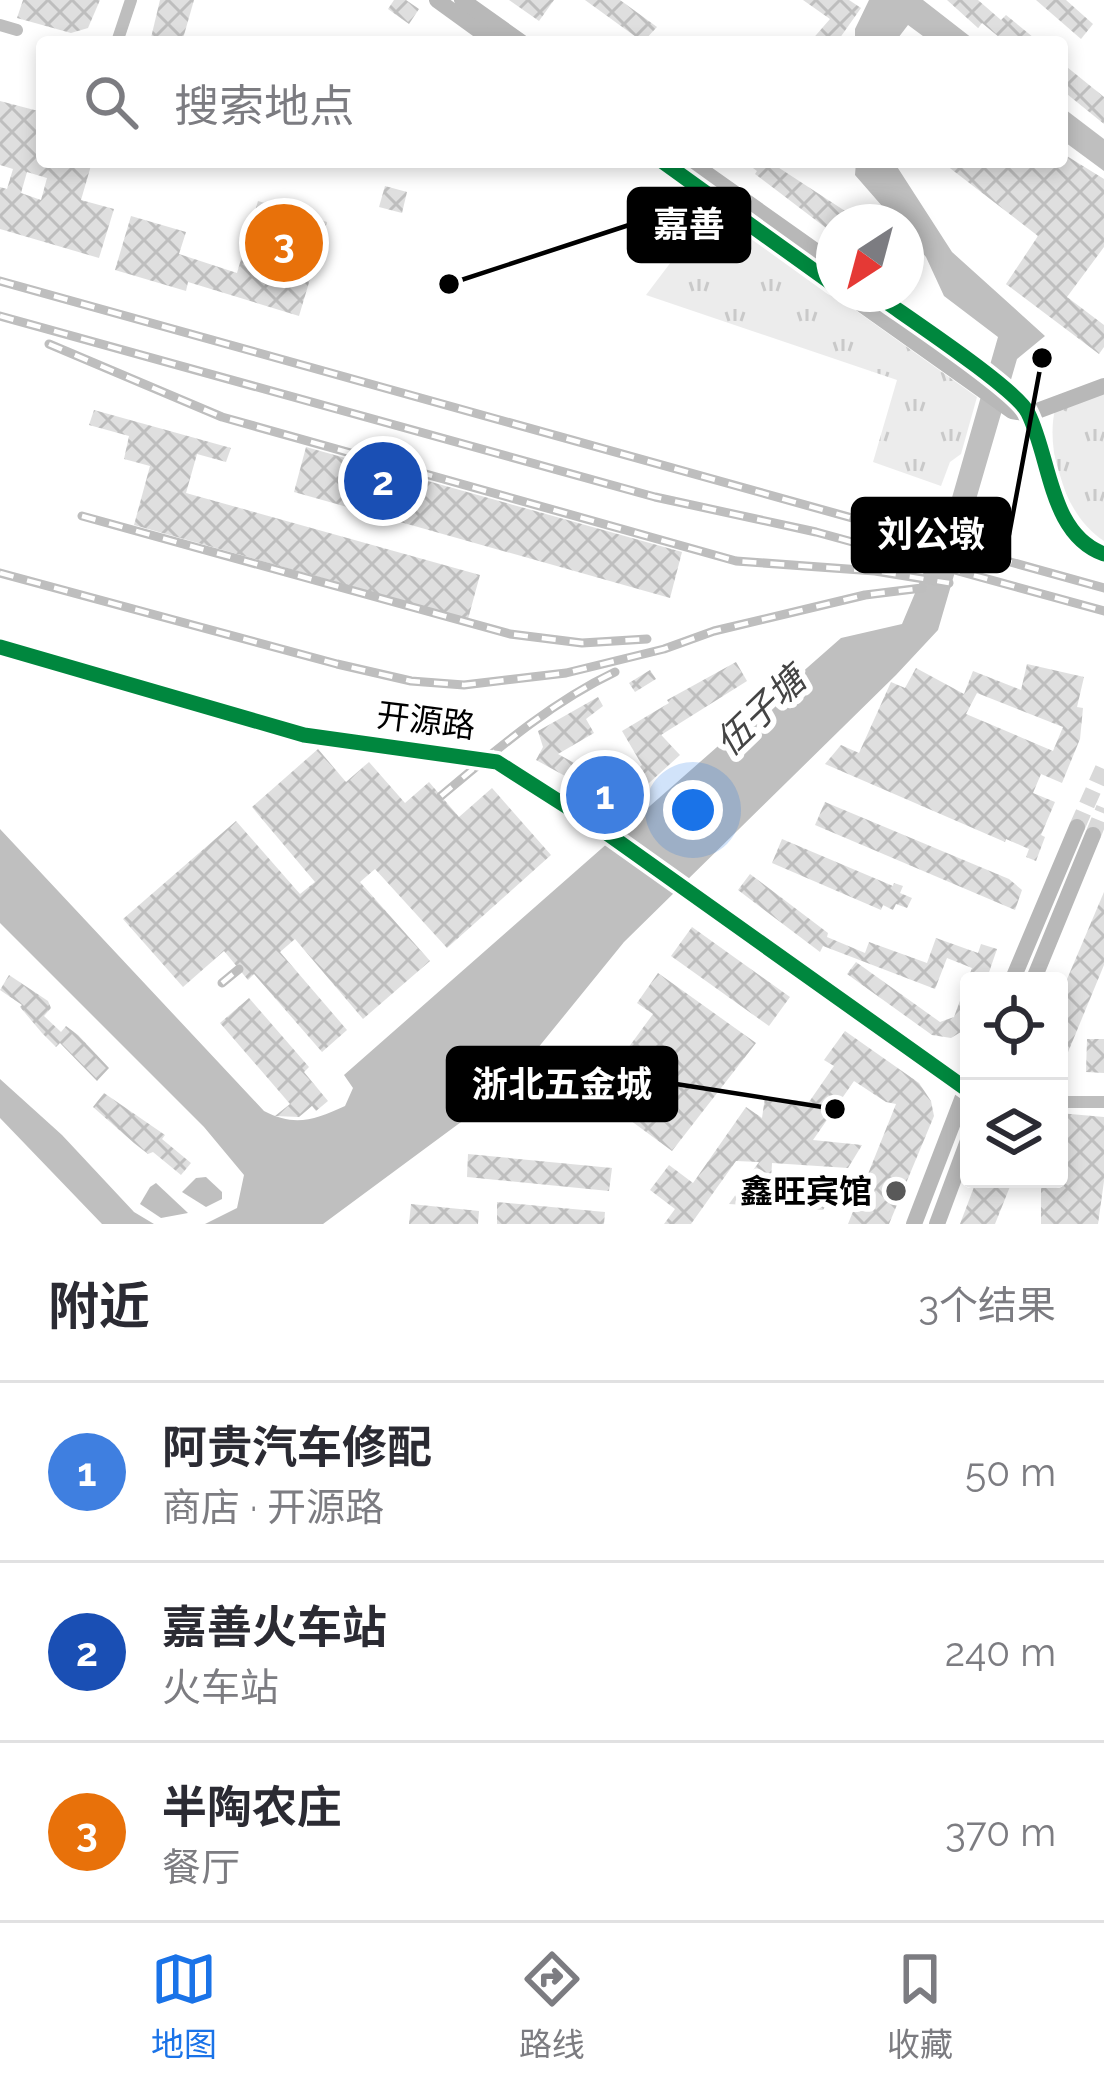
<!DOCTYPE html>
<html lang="zh">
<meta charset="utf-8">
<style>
:root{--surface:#fff;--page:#f7f7f7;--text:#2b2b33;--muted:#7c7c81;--line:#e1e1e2;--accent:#1a73e8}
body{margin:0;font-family:Raleway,"Noto Sans SC",sans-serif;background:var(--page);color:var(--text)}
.controls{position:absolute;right:36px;bottom:36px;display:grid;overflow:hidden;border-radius:12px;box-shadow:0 6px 18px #0003}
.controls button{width:108px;height:108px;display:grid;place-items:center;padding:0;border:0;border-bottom:3px solid var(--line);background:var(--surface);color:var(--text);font:60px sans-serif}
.compass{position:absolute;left:816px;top:204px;width:108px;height:108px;border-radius:50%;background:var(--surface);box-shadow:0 6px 18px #0003;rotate:216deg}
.you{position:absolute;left:693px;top:810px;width:42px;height:42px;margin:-30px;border:9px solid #fff;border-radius:50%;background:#1a73e8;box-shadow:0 0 0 18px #1a73e833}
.badge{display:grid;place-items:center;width:78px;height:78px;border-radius:50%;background:var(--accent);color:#fff;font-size:39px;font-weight:700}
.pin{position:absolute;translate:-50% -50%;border:6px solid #fff;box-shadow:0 3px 12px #0006}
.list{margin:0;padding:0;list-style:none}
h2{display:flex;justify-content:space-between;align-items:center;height:156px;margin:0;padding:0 48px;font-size:51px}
h2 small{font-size:39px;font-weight:400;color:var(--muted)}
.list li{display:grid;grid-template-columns:78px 1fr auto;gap:36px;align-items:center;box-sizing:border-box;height:180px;padding:0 48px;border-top:3px solid var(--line)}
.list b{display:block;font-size:45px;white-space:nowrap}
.list p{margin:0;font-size:39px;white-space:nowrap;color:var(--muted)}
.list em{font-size:39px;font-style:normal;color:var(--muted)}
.icon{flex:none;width:66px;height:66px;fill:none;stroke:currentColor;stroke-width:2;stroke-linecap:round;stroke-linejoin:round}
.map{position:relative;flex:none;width:1104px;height:1224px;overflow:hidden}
.search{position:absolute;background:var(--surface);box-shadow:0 6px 18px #0003;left:36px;right:36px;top:36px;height:132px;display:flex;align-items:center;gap:30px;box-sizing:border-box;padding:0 42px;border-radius:12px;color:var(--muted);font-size:45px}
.sheet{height:696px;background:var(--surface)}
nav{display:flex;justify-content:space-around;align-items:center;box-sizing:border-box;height:168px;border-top:3px solid var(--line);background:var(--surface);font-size:33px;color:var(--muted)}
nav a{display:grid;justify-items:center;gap:6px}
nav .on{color:var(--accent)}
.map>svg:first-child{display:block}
</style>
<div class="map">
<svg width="1104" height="1224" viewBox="0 0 1104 1224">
<defs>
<pattern id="grass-tufts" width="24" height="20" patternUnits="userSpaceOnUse" patternTransform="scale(3)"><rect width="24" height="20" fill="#ececec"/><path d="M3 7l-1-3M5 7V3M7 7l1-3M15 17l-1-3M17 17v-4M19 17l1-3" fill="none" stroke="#c9c9c9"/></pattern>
<pattern id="building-cross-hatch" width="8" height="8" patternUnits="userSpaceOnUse" patternTransform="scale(3)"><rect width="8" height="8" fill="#dfdfdf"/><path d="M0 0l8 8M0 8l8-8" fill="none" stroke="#bebebe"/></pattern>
</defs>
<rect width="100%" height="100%" fill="#fff"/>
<g fill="url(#grass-tufts)">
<path d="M712,208L977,397L961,454L950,462L941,486L873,462L897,380L646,295Z"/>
<path d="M1104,390V541C1066,517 1045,453 1055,409Z"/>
</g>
<g fill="#bfbfbf">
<path d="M869,0H923L977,42H931L908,25L895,42H855V29Z"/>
<path d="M1062,107L1104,139V171L1062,140Z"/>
<path d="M856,162H894L952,252L1045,336L1017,359L938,630L896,675L624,942L503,1091L323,1224H205L237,1208L244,1175L204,1127L0,923V829L264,1111C295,1127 314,1120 345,1106L353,1088L344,1075L841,638L902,624L945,522L998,337L944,296L926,257L906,233V222H896L855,175Z"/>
<path d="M0,1079L62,1135L134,1212L154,1224H102L0,1118Z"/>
<path d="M206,1177L222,1192V1199L206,1207L182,1192L196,1178Z"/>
<path d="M156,1183L188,1213L161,1218L140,1204L150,1187Z"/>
</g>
<g fill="url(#building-cross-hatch)" fill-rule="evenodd">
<path d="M23,0H100L88,28L71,33L17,18Z"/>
<path d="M160,0H194L182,42H150Z"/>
<path d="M394,0H406L419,9L409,24L388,9Z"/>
<path d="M509,0H554L539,21Z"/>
<path d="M585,0H620L657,27L643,42Z"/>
<path d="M803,0H849L861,8L837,42H810L830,19Z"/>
<path d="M947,0H978L1001,20L1006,15L1039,42H1005L982,23L978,28Z"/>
<path d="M1036,0H1066L1093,24L1081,39Z"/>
<path d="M1062,63L1104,97V124L1062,90Z"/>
<path d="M0,101L42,112V162H92L81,200L114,209L99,258L0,229V187L7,189L13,169L0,165ZM27,172L47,178L41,200L21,193Z"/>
<path d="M1062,153L1104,179V247L1067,297L1104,325V347L1099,354L1006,284L1038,236L942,162H1062Z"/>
<path d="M745,162H770L862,222H834V234L755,174L757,171Z"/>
<path d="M385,186L407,192L402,213L379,207Z"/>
<path d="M258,201L327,222L299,316L188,282L186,291L115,270L131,216L186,232L179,254L237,273Z"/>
<path d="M94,410L231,448L226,462L197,454L186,493L480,575L468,619L134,525L150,466L124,459L129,436L89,425Z"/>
<path d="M306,447L682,552L670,598L294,492Z"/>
<path d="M736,662L747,681L661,735L680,755L628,802L616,789L642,765L622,731L669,703L667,700Z"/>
<path d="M1027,664L1084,677L1077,707L1083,708L1080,739L1062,783L1041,774L1033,793L1055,802L1041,835L1045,837L1036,861L1026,857L1029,849L1006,839L1005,842L825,764L841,745L859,753L891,682L905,688L916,668L964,694L973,671L1021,690ZM977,693L1063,727L1053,751L966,714Z"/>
<path d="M650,670L656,679L635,692L629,683Z"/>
<path d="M598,697L603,706L586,719L594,733L558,754L614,785L607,799L536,760L543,747L538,731Z"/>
<path d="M318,749L346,782L369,762L405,803L429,782L459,817L492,788L551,855L447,948L375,869L360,882L430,961L363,1019L295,939L280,952L347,1030L322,1052L254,974L248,980L224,951L183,987L123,919L236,821L300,894L315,882L252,807Z"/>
<path d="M825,802L1009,879L1022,890L1015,910L815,825Z"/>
<path d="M782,839L893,886L894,883L903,886L900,893L912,898L907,908L896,904L893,910L883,905L881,910L772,863Z"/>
<path d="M750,874L828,933L827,937L865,953L869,942L927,963L936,938L978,953L981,944L997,949L986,981H969V1027L951,1038L932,1035L847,974L856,962L940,1022L954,1017L972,968L947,958L935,989L823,946L820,952L738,890Z"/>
<path d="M1104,892V965L1059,1074V998Z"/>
<path d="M692,927L790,997L769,1026L671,956Z"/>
<path d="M658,973L756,1043L672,1151L619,1112L647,1073L623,1055L653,1014L637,1003Z"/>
<path d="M9,975L48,1001L51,1008L44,1016L61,1032L66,1026L78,1035L109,1068L97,1081L60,1043L56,1047L42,1033L20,1007L22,1005L0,990Z"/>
<path d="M249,998L309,1067L304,1072L328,1101L316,1111L312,1106L299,1117L275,1116L290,1104L220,1023Z"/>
<path d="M845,1031L919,1083L931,1101L934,1116L889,1224H848L896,1104L886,1102L854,1081L813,1140L862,1145L848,1168L772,1163L771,1181L837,1187L823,1210L729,1204L759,1162L736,1161L691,1224H664L675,1209L650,1190L669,1165L693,1183L746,1107L762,1118L765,1097L809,1102L834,1066L824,1060Z"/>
<path d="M1087,1039H1104V1073L1086,1072Z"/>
<path d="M104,1093L165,1135L162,1139L191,1163L181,1175L153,1152L148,1154L134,1143L93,1107Z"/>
<path d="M1059,1113L1104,1117V1181L1098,1224H1041V1185L1059,1187Z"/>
<path d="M468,1154L612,1168L609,1191L467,1177Z"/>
<path d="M977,1179H1013L995,1224H960Z"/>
<path d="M497,1202L605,1212L604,1224H497Z"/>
<path d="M411,1204L479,1211L478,1224H409Z"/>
</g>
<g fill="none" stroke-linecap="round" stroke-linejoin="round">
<g stroke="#d9d9d9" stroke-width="16" stroke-dasharray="16 8" stroke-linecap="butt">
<path d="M1077,827L1104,766"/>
<path d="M1093,835L1104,808"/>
</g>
<g stroke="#bebebe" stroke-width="12">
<path d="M0,25L17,30"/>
<path d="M117,42L131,0"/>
<path d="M0,647L304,735L497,762L591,822L969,1091"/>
<path d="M1059,1102H1104"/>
</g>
<g stroke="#b8b8b8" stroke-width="16">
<path d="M437,0L495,42"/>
<path d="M462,0L521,42"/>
<path d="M663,162L834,285"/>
<path d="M690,162L834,264"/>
<path d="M847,294L1012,411L1029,414L1104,386"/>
<path d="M875,294C904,315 1017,389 1028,413C1051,459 1049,534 1104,554"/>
<path d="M1012,981L1077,827"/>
<path d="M1033,981L1093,835"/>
<path d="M914,1224L969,1081"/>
<path d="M937,1224L969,1138"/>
</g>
<defs>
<g id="rail">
<path d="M0,281L1104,588"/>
<path d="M0,316L655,497L816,532L1104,611"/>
<path d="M49,344L222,417L736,561L875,571L949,583"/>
<path d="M82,516L510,634L582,643L647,639"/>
<path d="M0,573L337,664L411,681L464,685L566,673L664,649L714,631L865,595L922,588"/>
<path d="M441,796C496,750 550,703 615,672"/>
<path d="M222,983L239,969"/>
</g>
</defs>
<use href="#rail" stroke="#bebebe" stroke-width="9"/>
<use href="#rail" stroke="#fff" stroke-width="4.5" stroke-dasharray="14" stroke-linecap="butt"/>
<defs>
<g id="cycleway">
<path d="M663,162L834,285"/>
<path d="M875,294C904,315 1017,389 1028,413C1051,459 1049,534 1104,554"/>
<path d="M0,647L304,735L497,762L591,822L969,1091"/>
</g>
</defs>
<use href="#cycleway" stroke="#fff" stroke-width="22"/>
<use href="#cycleway" stroke="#00873e" stroke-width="15"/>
</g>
<circle fill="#595959" stroke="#fff" stroke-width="4.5" cx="896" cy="1191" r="12"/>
<g text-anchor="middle" stroke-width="12" stroke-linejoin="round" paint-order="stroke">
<g font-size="33" fill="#000" stroke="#fff">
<text transform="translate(426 720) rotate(7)" y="12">开源路</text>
</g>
<g font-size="33" font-weight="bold" fill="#000" stroke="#fff" text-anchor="end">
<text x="872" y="1203">鑫旺宾馆</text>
</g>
<g font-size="36" font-style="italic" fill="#444" stroke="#fff">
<text transform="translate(760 711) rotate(-44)" y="13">伍子塘</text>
</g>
</g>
<path fill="none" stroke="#000" stroke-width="4.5" d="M449 284L629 225M1042 358L1009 535M835 1109L676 1084"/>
<g fill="#000" stroke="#fff" stroke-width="4.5">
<circle cx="449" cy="284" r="12"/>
<circle cx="1042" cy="358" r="12"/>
<circle cx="835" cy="1109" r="12"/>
</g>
<g fill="#000" stroke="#000" stroke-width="4.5">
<rect x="629" y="189" width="120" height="72" rx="12"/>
<rect x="853" y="499" width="156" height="72" rx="12"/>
<rect x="448" y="1048" width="228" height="72" rx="12"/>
</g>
<g font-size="36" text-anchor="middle" font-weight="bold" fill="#fff">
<text x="689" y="237">嘉善</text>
<text x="931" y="547">刘公墩</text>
<text x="562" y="1097">浙北五金城</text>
</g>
</svg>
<div class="controls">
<button><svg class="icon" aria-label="locate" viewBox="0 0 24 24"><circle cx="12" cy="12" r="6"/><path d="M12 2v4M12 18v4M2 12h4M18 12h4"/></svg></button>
<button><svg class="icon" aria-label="layers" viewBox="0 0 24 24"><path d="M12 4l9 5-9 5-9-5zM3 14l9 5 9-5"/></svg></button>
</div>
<svg class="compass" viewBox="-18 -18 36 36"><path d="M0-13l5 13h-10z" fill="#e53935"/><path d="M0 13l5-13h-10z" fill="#7c7c81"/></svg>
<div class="you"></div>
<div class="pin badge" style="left:605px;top:795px;background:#3f7fe0">1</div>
<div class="pin badge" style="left:383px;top:481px;background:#1a4fb4">2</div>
<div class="pin badge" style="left:284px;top:243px;background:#e8710a">3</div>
<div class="search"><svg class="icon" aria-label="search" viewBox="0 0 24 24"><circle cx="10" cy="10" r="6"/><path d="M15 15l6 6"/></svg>搜索地点</div>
</div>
<section class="sheet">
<h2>附近<small>3个结果</small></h2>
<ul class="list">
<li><span class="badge" style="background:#3f7fe0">1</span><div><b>阿贵汽车修配</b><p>商店 · 开源路</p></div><em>50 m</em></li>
<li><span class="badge" style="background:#1a4fb4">2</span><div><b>嘉善火车站</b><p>火车站</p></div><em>240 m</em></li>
<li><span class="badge" style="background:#e8710a">3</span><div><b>半陶农庄</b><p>餐厅</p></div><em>370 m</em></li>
</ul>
</section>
<nav>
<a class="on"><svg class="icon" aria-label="map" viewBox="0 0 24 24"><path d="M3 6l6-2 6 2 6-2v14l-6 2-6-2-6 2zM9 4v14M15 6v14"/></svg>地图</a>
<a><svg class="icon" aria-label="directions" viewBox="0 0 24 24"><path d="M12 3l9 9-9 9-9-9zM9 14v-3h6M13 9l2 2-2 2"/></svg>路线</a>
<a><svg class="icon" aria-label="saved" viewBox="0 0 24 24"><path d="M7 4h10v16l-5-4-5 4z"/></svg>收藏</a>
</nav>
